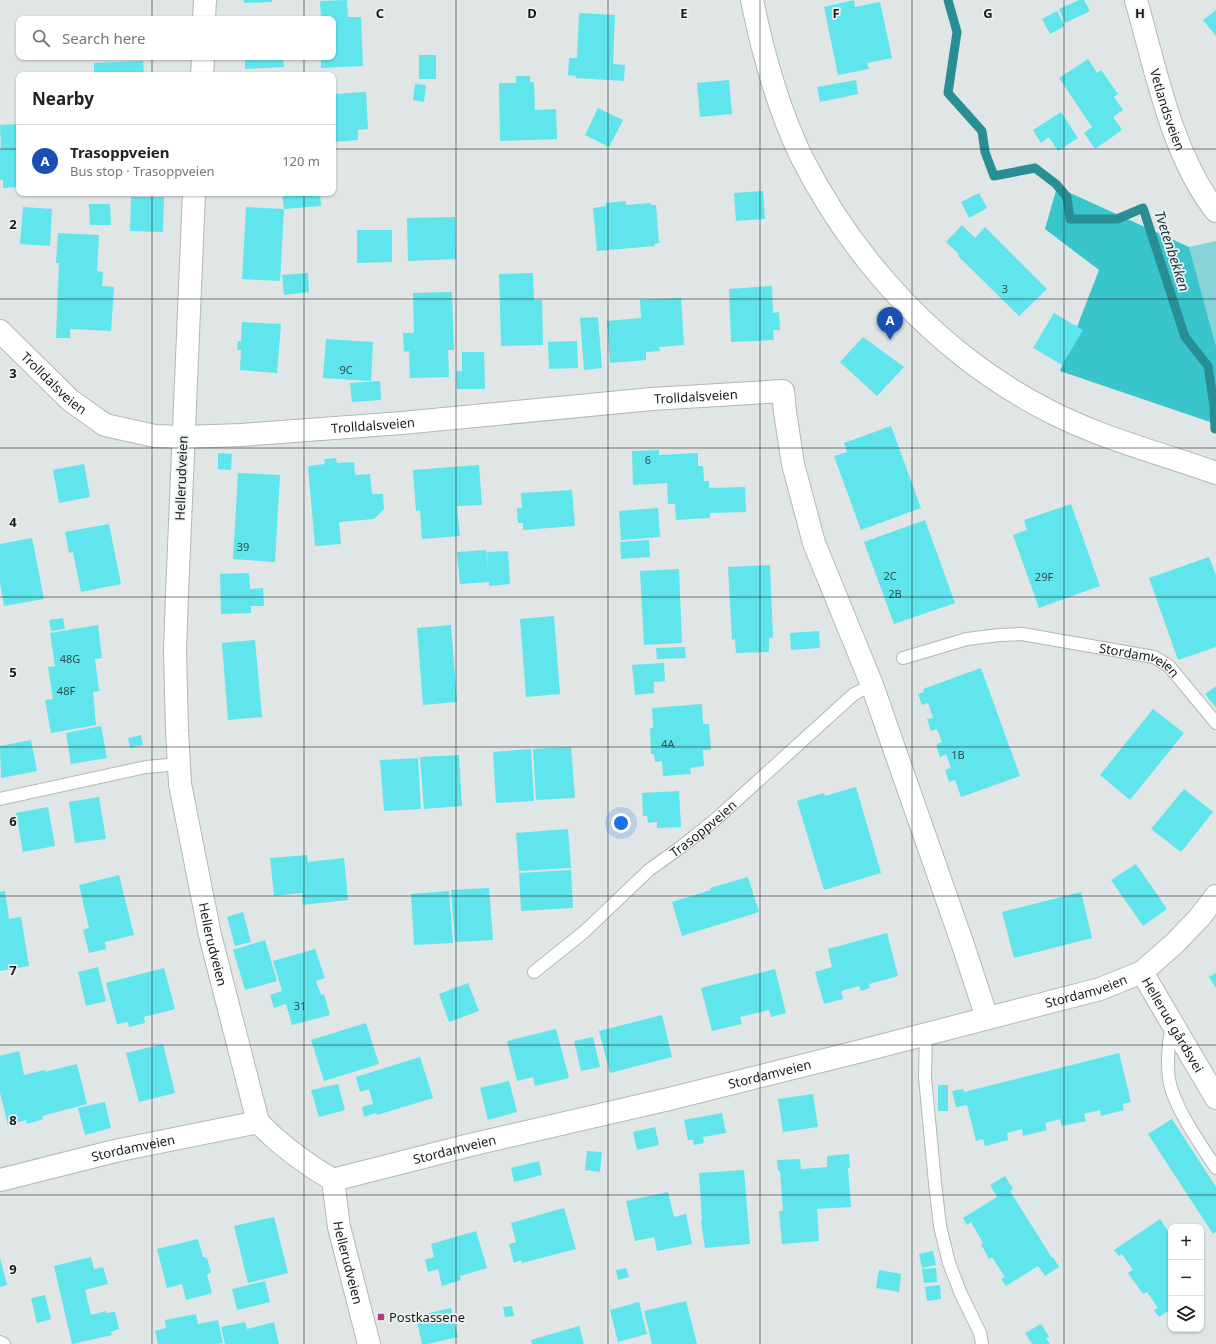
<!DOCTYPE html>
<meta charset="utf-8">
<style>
:root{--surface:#fff;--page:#f6f6f6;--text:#222;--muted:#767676;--line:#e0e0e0;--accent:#7c3aed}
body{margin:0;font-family:"Noto Sans",sans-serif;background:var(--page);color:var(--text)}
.controls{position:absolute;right:12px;bottom:12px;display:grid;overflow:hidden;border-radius:8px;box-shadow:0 1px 3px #0004}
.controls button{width:36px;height:36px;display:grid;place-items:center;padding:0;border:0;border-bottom:1px solid var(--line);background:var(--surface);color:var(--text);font:20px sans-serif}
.you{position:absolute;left:621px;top:823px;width:14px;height:14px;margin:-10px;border:3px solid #fff;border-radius:50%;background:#1a73e8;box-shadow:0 0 0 6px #1a73e833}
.badge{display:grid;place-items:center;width:26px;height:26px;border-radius:50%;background:var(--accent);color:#fff;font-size:13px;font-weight:700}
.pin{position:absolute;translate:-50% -33px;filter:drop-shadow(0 1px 2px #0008)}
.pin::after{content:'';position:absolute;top:21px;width:14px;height:12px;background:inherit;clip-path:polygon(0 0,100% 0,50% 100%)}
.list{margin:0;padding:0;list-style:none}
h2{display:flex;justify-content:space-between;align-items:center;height:52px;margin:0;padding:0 16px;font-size:17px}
h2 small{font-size:13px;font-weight:400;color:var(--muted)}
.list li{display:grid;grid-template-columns:26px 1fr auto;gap:12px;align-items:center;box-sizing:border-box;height:72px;padding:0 16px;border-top:1px solid var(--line)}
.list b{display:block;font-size:15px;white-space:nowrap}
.list p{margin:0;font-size:13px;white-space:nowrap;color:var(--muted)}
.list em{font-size:13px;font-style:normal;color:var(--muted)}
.icon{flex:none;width:22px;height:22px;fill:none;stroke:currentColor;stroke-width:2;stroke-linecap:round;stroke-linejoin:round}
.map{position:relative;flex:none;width:1216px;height:1344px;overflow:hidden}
.search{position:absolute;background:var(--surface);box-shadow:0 1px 3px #0004;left:16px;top:16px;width:320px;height:44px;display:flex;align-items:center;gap:10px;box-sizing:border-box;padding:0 14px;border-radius:8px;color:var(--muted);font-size:15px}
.panel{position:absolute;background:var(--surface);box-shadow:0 1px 3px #0004;left:16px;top:72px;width:320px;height:124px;border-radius:8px}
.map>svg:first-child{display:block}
</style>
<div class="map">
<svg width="1216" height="1344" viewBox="0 0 1216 1344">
<rect width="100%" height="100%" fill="#e0e5e5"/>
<path fill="#86d4d7" d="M1216,241V346L1189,247Z"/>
<path fill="#38c6cc" d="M1057,187L1189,247L1216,346V424L1060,371L1099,270L1045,229Z"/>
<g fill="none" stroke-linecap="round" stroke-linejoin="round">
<path stroke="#288e93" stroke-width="9" d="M948,0L957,32L948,93L982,131L985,152L994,176L1035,168L1056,184L1067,197L1070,219H1117L1143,208L1185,337L1208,366L1214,406L1215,429"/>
</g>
<g fill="#5fe5eb">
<path d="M244,0H272V2L244,3Z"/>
<path d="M347,0L348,17H361L363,66L321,68V57H333V19H321L320,1Z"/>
<path d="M854,0L855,7L880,2L892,58L867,63L869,69L838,75L824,7Z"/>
<path d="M1079,0H1084L1090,11L1065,23L1059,9Z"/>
<path d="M1216,10V36L1203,20Z"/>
<path d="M1057,11L1065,26L1050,34L1042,19Z"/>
<path d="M579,13L615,15L613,64L625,65L624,81L576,78V76L568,75L569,58H577Z"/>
<rect x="419" y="55" width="17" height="24"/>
<path d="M245,57H283L284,67L245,69Z"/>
<path d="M1088,59L1097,73L1101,70L1118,94L1114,97L1123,110L1113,117L1122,130L1095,149L1084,133L1092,127L1059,78Z"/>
<path d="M143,61L144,75H94V63Z"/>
<path d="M516,76H530V82H534L535,110L556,109L557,139L500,141L499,83H516Z"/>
<path d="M729,80L732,114L700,117L697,83Z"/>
<path d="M856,80L858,94L820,102L817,87Z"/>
<path d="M415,84L426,85L424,102L413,100Z"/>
<path d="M366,92L368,129L358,130V140L333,142V94Z"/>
<path d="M598,108L623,120L609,147L585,135Z"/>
<path d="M1061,112L1078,138L1058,151L1049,137L1041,143L1033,130Z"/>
<path d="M19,124V187L3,188V180H0V149H1L0,125Z"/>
<path d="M763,191L765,219L736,221L734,193Z"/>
<path d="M282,193H320L321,206L284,209L280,281L242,279L246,207L284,209Z"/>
<path d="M979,193L987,208L969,218L961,202Z"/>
<path d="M131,197H164L163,232L130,231Z"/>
<path d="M626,201V205L651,203V205H656L659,243L654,244L655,246L597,251L593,208L606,206V203Z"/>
<path d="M89,204H110L111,225H90Z"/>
<path d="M23,207L52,209L50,246L20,244Z"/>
<path d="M455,217L456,259L408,261L407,218Z"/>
<path d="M962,225L975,238L985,227L1047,289L1019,316L958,256L959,254L946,242Z"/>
<path d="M357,230H392V262L357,263Z"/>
<path d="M58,233L99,235L97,271L103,272L102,286L114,287L111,331L70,329V338H56L59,263H56Z"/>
<path d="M308,273L309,292L284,295L282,275Z"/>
<path d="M533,273L534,300H542L543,345L501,346L499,274Z"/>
<path d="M772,286L773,313L779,312L780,330H773L774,340L731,342L729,289Z"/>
<path d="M452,292L454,350H448L449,377L410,378L409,351L404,352L403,333H414L413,293Z"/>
<path d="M681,298L684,345L659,347L660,351L646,352V360L610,363L607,321L641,318L640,300Z"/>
<path d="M1054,313L1083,330L1062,365L1033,348Z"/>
<path d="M598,317L602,368L584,370L580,318Z"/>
<path d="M242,322L281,324L277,373L240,370L241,350H237L238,341H241Z"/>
<path d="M863,337L904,367L877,396L840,362Z"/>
<path d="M326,339L373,342L371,381L323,378Z"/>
<path d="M577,341L578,368L549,369L548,342Z"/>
<path d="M462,352H484L485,389H457L456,371H462Z"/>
<path d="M380,381L381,400L352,402L350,383Z"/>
<path d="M891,426L921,508L861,530L834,456L847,452L844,443Z"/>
<path d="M659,450V455L698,453V466H703L704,481H709V488L745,487L746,512L710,513V518L676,520L675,504H668L667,483L633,485L632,451Z"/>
<path d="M218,453L232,454L231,470L218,469Z"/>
<path d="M336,458L337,463L354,462L355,475L370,474L372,494H383L384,509L374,519L339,522L341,544L315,546L308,466L325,464L324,459Z"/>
<path d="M84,464L90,497L59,503L53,470Z"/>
<path d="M479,465L482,505L457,506L460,536L422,539L420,510L416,511L413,470Z"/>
<path d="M238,473L280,475L275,562L233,559Z"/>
<path d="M572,490L575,526L523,530V523H518L517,508H522L521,493Z"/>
<path d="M1071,504L1100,586L1039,608L1013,535L1027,530L1024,520Z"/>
<path d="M658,508L660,537L621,540L619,511Z"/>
<path d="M925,520L955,603L894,624L864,542Z"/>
<path d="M109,524L121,584L81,592L73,552L69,553L65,532Z"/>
<path d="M32,538L44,599L4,606L0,583V544Z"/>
<path d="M649,540L650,557L621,559L620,542Z"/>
<path d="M486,550L488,569L487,552L508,551L510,584L489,586V582L460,584L457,552Z"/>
<path d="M1209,557L1216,575V647L1178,660L1149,578Z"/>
<path d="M770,565L773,638H769V652L736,653L735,639L732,640L728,567Z"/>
<path d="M679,569L682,643L644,645L640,571Z"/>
<path d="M249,573L250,589L263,588L264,606H251V613L221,614L220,574Z"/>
<path d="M554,616L560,694L526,697L520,619Z"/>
<path d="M63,618L65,629L51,631L49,620Z"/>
<path d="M98,625L102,658L95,659L99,691L93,692L96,725L51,733L45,700L53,699L48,667L55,666L50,633Z"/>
<path d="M451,625L457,702L423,705L417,628Z"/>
<path d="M819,631L820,648L791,650L790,633Z"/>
<path d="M255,640L262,717L228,720L222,643Z"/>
<path d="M685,647L686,658L657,659L656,648Z"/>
<path d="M664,663L665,681L654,682V693L635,695L632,665Z"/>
<path d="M981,668L1020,776L961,797L955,780L949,782L945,770L951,768L946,754L940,757L936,745L942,742L937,729L931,731L927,719L933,718L928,703L922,705L918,694L924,692L923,689Z"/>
<path d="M1216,686V708L1205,694Z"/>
<path d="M702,704L703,724H709L711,750H703L704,766L690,768L691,774L663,776L662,761L655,762L654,754H651L650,728H653L652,708Z"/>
<path d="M1153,709L1184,733L1130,800L1100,775Z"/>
<path d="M101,726L107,758L71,764L66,733Z"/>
<path d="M141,735L143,745L130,748L128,738Z"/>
<path d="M31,740L37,771L1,778L0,746Z"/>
<path d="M571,747L575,798L536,800L533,749Z"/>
<path d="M531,749L534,801L496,803L493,752Z"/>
<path d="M459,755L462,806L424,809L420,757Z"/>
<path d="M418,758L421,809L384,811L380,760Z"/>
<path d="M856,787L881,873L824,890L797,801L824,793L825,796Z"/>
<path d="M1184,789L1213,812L1181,852L1151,829Z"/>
<path d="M679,791L681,827L657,828V822L648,823L647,816H643L642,793Z"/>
<path d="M99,797L106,839L75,843L69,802Z"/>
<path d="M48,807L55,846L23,852L16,813Z"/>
<path d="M568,829L571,868L519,871L516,833Z"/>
<path d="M307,855L308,862L344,858L348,900L303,905L302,893L274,896L270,858Z"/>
<path d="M1136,864L1167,909L1143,926L1111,880Z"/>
<path d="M571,870L573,908L521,911L519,873Z"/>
<path d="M119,875L134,935L105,942L106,949L89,953L83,930L89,928L79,885Z"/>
<path d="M748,877L759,912L682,936L672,902L711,890L710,888Z"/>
<path d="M489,888L493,940L455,942L451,890Z"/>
<path d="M5,891L9,919L21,917L29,966L0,971V892Z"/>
<path d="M449,891L453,943L414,945L411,894Z"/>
<path d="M1081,892L1092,938L1014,958L1002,912Z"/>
<path d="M243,912L251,942L235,946L227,917Z"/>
<path d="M887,933L898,976L869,984L870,988L861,991L859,986L841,991L843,999L824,1004L815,972L832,967L828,949Z"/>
<path d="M265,940L277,981L245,990L233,950Z"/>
<path d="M315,949L325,978L316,981L321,995L324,994L330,1015L292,1025L286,1004L274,1008L270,995L282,991L273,961Z"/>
<path d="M98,967L106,1001L86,1006L78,972Z"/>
<path d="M164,968L175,1009L144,1017L145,1023L129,1027L128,1022L117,1024L106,983Z"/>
<path d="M775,969L786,1013L771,1017L769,1010L740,1017L742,1024L712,1031L701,988Z"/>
<path d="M1216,973V988L1209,977Z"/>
<path d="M468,983L479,1011L449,1022L439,994Z"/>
<path d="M662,1015L672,1057L610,1073L599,1031Z"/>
<path d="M366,1023L379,1064L324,1081L311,1040Z"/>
<path d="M556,1029L569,1078L535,1086L533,1077L517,1081L507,1041Z"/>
<path d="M593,1037L600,1067L581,1071L574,1041Z"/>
<path d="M163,1044L175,1093L139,1102L126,1053Z"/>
<path d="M19,1051L24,1075L45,1070V1072L77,1064L87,1104L42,1116L43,1119L27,1124L26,1120L8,1125L0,1093V1056Z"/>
<path d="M1119,1053L1131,1102L1123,1104L1124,1110L1101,1116L1100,1110L1084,1114L1086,1121L1062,1126L1060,1119L1045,1123L1047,1130L1023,1136L1022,1129L1007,1133L1008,1140L985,1146L983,1139L976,1141L967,1105L956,1107L952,1091L963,1089L964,1092Z"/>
<path d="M420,1057L433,1098L377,1115L376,1113L364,1117L362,1107L373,1104L369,1089L360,1092L356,1077Z"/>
<path d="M509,1081L517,1112L488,1120L480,1088Z"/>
<path d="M338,1084L345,1110L319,1117L311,1090Z"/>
<rect x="938" y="1085" width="10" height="26"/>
<path d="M813,1094L818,1127L783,1132L778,1099Z"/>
<path d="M105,1102L111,1128L85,1135L78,1108Z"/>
<path d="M722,1113L726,1133L703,1137L704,1143L694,1145L693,1140H688L684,1120Z"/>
<path d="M1172,1119L1216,1187V1232L1213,1234L1148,1134Z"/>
<path d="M655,1127L659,1145L637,1150L633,1132Z"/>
<path d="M587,1151L602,1152L600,1172L585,1170Z"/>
<path d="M849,1154L850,1168H848L851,1207L817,1209L819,1241L782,1244L779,1211H783L780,1171H778L777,1160L800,1159L801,1169L827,1167V1156Z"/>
<path d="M539,1161L542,1175L514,1182L511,1168Z"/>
<path d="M744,1170L750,1244L705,1248L701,1221H702L699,1173Z"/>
<path d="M1005,1176L1013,1189L1010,1191L1052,1258L1053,1257L1059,1267L1045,1276L1038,1266L1006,1286L1001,1279L1005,1277L992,1257L989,1259L981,1244L983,1243L971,1222L967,1225L963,1218L997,1197L990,1185Z"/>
<path d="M668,1192L674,1217L686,1214L692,1244L657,1251L654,1237L635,1241L626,1201Z"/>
<path d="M564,1208L576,1249L522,1263L521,1260L514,1263L509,1244L516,1242L511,1223Z"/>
<path d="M274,1217L288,1273L248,1283L234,1226Z"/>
<path d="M1160,1219L1171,1236V1309L1159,1317L1154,1310L1158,1308L1147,1292L1143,1294L1128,1273L1133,1270L1122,1254L1119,1256L1114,1250Z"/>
<path d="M476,1231L487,1268L460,1276L461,1280L442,1286L438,1269L428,1272L425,1260L434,1257L431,1244Z"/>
<path d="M198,1239L203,1257L207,1258L211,1272L207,1275L212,1293L186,1300L182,1284L167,1288L157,1249Z"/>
<path d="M933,1251L936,1265L922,1268L919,1254Z"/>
<path d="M91,1257L94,1269L103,1267L108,1284L85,1290L91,1315L106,1311V1313L115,1312L119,1329L111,1332L112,1335L72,1344L54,1266Z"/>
<path d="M0,1258L7,1285L0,1287Z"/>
<path d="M626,1268L629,1277L618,1280L616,1270Z"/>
<path d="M936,1268L937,1282L924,1283L922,1269Z"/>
<path d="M879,1270L901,1274L899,1292L876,1288Z"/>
<path d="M265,1281L270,1302L237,1310L232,1289Z"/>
<path d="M940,1285L941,1299L927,1301L925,1287Z"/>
<path d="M45,1295L51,1319L37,1323L31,1298Z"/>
<path d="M686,1301L697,1344H652L644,1311Z"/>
<path d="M639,1302L647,1334L618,1342L610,1310Z"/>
<path d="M512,1306L514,1316L505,1317L503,1307Z"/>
<path d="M451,1308L458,1337L428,1344H422L416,1316Z"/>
<path d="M196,1314L198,1324L218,1320L223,1343L216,1344H158L155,1331L166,1328L165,1320Z"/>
<path d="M245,1322L247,1329L274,1322L279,1344H225L221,1327Z"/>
<path d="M1041,1324L1049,1337L1046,1338L1050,1344H1032L1025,1333Z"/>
<path d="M579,1326L584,1344H532L531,1340Z"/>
</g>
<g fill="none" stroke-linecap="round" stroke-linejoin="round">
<defs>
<g id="lane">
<path id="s1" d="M903,658L967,639L999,635L1022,634L1154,657L1169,666L1216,723"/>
<path d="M0,799L146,767L179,764"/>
<path id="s2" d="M534,972L584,932L649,870L681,847L716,819L854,694L872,685"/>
<path d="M1173,1024C1168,1040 1167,1063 1169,1079C1173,1106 1201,1145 1216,1168"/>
<path d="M926,1034L925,1077L935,1183L940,1226L949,1263L961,1294L980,1333L982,1344"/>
<path d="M0,1342L4,1344"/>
</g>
<g id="street">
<path id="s3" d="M1136,0C1155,67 1172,156 1216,211"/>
<path d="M204,19L205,0"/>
<path d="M202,75L203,57"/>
<path id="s4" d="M194,193L177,594L175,650L177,731L180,784L210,935L258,1122C280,1145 306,1164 333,1180L470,1145L669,1099L865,1050L1100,989L1142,972L1174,944L1199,918L1216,896"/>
<path id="s5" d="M0,331L70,400L105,425L155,436L183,437L241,435L402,423L652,399L783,391L785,412L793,464L814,543L872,685L963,945L987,1018"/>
<path id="s6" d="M1142,972L1216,1098"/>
<path id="s7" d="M0,1180L115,1151L258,1122"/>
<path id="s8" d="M333,1180L339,1227L369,1344"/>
</g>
<path id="secondary" d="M752,0C763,54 778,109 802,158C856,264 941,355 1047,410C1100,438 1160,453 1216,473"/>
</defs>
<use href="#lane" stroke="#b2b7b7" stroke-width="14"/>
<use href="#street" stroke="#b2b7b7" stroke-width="24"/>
<use href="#secondary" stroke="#b2b7b7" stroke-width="24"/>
<use href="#lane" stroke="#fff" stroke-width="12"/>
<use href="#street" stroke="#fff" stroke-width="22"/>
<use href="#secondary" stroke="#fff" stroke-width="22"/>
</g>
<path fill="none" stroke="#191b1b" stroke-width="1" stroke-opacity="0.55" d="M152,0V19M304,0V19M456,0V1344M608,0V1344M760,0V1344M912,0V1344M1064,0V1344M152,57V75M304,57V75M0,149H19M333,149H1216M152,193V1344M304,193V1344M0,299H1216M0,448H1216M0,597H1216M0,747H1216M0,896H1216M0,1045H1216M0,1195H1216"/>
<rect fill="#ba3984" stroke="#edf2f2" stroke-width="1.5" x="377" y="1313" width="8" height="8" rx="2"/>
<g text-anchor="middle" stroke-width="3.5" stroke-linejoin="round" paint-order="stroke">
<g font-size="11" fill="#2a4e4f">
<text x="1005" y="293">3</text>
<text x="346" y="374">9C</text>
<text x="648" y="464">6</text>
<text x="243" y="551">39</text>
<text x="890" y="580">2C</text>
<text x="1044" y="581">29F</text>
<text x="895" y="598">2B</text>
<text x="70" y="663">48G</text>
<text x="66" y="695">48F</text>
<text x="668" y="748">4A</text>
<text x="958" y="759">1B</text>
<text x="300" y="1010">31</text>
</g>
<g font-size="13" fill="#191b1b" stroke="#edf2f2">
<text dy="5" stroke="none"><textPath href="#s3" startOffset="114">Vetlandsveien</textPath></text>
<text dy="5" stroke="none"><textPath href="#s5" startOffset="75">Trolldalsveien</textPath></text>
<text dy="5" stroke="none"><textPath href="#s5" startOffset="735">Trolldalsveien</textPath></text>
<text dy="5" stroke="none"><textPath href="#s5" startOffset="411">Trolldalsveien</textPath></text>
<text transform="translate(181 478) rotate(-88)" y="5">Hellerudveien</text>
<text dy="5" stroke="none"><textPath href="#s1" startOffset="243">Stordamveien</textPath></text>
<text dy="5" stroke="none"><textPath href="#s2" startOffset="222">Trasoppveien</textPath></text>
<text dy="5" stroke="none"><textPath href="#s4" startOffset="755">Hellerudveien</textPath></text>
<text dy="5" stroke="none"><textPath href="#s4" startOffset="1810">Stordamveien</textPath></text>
<text dy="5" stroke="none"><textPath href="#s6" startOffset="61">Hellerud gårdsvei</textPath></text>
<text dy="5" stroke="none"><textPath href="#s4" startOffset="1483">Stordamveien</textPath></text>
<text dy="5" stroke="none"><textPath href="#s7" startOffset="137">Stordamveien</textPath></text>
<text dy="5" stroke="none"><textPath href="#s4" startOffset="1159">Stordamveien</textPath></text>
<text dy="5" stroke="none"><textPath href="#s8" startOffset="84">Hellerudveien</textPath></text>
</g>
<g font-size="13" fill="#191b1b" stroke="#edf2f2" text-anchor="start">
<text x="389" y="1322">Postkassene</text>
</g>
<g font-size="14" font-style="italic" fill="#22393a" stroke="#edf2f2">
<text transform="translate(1172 251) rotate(72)" y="5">Tvetenbekken</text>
</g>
</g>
<g font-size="13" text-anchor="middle" font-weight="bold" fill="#191b1b" stroke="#edf2f2" stroke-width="3.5" stroke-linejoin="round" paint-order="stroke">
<text x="380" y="18">C</text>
<text x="532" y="18">D</text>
<text x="684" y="18">E</text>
<text x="836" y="18">F</text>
<text x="988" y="18">G</text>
<text x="1140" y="18">H</text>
<text x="13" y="229">2</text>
<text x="13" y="378">3</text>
<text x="13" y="527">4</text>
<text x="13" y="677">5</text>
<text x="13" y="826">6</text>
<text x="13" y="975">7</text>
<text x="13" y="1125">8</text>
<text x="13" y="1274">9</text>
</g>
</svg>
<div class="controls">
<button>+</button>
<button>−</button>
<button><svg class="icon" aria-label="layers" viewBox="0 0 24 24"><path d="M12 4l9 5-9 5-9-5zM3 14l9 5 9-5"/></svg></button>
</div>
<div class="you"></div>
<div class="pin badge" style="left:890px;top:340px;background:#1a4fb4">A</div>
<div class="search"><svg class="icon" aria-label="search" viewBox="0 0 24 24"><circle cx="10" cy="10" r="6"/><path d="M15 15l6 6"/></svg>Search here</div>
<section class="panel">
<h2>Nearby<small></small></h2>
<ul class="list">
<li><span class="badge" style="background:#1a4fb4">A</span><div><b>Trasoppveien</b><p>Bus stop · Trasoppveien</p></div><em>120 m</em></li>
</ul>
</section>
</div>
